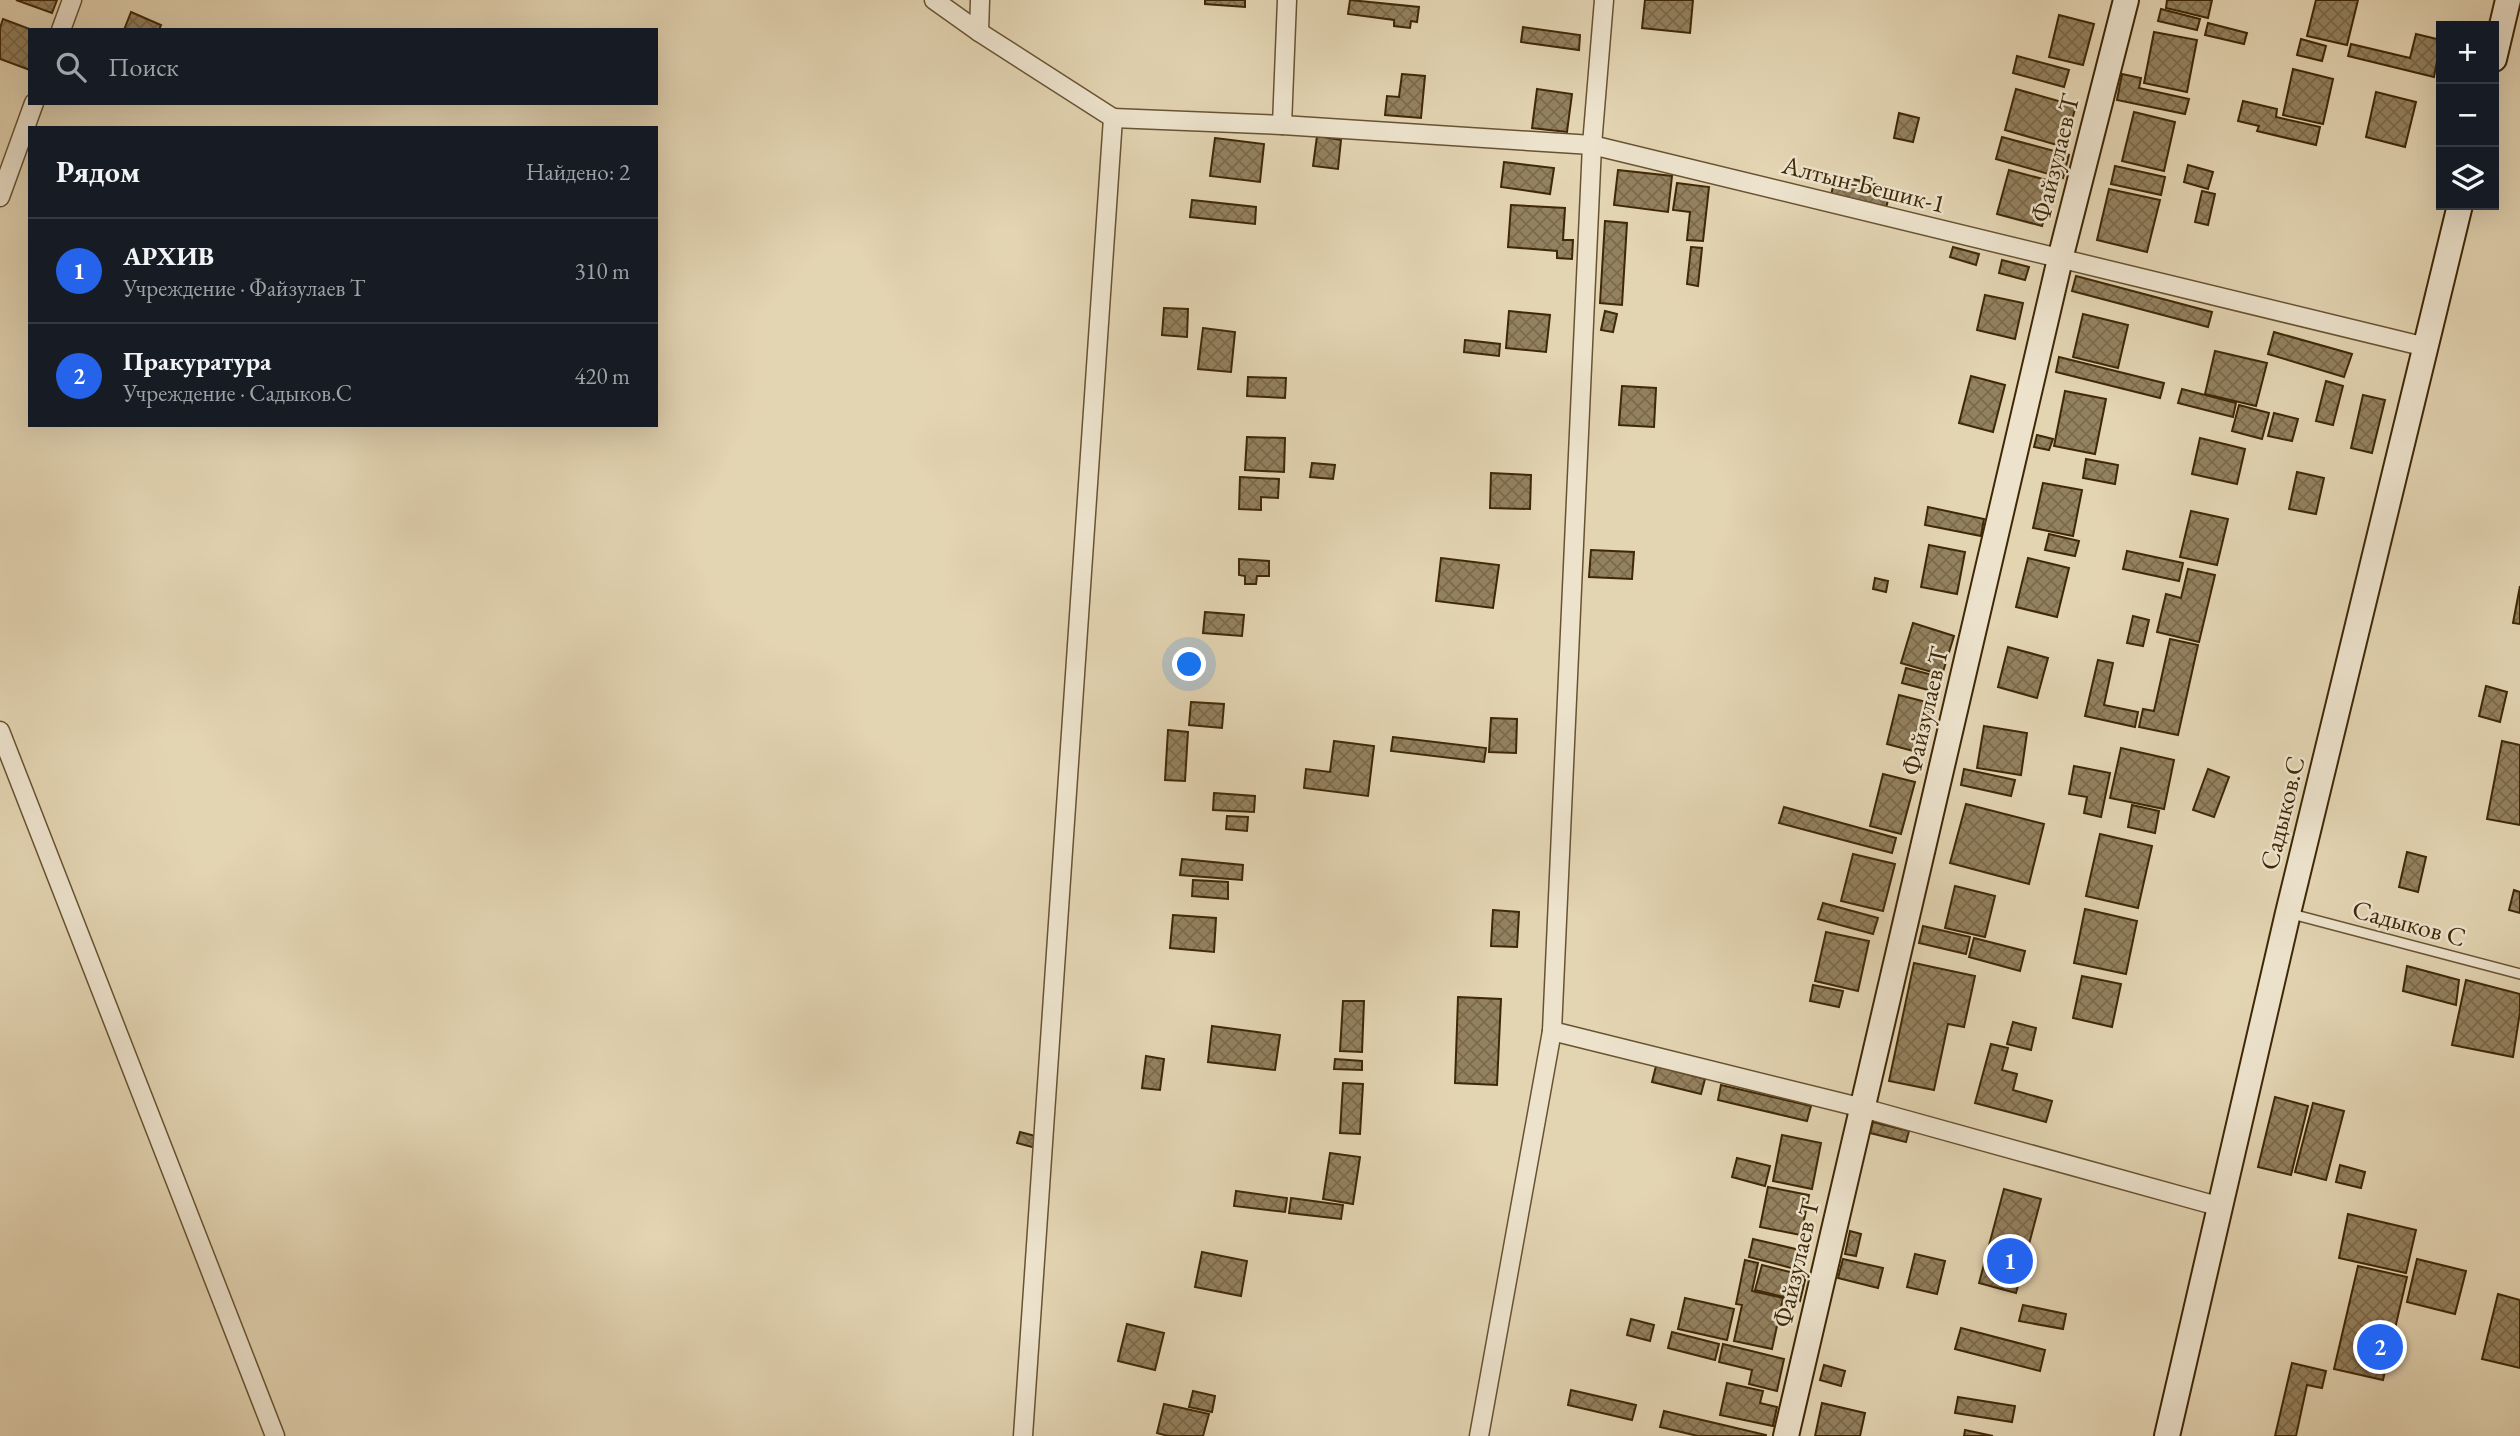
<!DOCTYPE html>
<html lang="ru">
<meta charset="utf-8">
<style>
:root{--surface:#171b24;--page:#20242c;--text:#f1f3f6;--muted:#9ea1a6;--line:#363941;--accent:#2563eb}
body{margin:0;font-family:"EB Garamond",serif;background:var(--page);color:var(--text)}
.controls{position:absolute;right:21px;top:21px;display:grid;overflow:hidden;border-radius:0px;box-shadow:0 7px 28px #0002}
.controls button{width:63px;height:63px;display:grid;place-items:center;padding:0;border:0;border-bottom:2px solid var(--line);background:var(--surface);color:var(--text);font:35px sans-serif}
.you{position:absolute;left:1190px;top:665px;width:24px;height:24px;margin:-18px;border:5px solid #fff;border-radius:50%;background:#1a73e8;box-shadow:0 0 0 10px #1a73e833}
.badge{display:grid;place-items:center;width:46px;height:46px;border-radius:50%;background:var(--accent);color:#fff;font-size:23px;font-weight:700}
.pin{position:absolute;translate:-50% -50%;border:4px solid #fff;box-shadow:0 2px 7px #0006}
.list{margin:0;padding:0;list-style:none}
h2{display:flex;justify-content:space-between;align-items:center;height:91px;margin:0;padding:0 28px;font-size:30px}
h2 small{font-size:23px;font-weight:400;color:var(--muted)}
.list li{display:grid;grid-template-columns:46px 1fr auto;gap:21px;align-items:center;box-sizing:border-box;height:105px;padding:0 28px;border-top:2px solid var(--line)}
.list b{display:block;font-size:26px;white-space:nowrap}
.list p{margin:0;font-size:23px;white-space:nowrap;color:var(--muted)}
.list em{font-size:23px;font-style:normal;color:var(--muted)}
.icon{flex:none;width:38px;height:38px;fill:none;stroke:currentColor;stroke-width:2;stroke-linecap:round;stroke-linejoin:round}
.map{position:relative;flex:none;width:2520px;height:1436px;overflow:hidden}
.search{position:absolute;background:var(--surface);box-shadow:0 7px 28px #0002;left:28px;top:28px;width:630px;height:77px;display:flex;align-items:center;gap:18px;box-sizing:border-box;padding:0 24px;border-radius:0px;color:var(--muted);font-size:26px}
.panel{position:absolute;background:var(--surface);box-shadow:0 7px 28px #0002;left:28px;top:126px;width:630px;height:301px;border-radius:0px}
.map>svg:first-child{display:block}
</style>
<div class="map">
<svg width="2520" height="1436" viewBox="0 0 2520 1436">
<defs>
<pattern id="building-cross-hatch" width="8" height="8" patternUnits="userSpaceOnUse" patternTransform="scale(1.75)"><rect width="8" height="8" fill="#94815f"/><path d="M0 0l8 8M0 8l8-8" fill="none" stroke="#7a6a4c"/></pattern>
</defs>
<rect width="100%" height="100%" fill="#e3d4b2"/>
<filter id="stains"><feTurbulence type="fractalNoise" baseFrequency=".00286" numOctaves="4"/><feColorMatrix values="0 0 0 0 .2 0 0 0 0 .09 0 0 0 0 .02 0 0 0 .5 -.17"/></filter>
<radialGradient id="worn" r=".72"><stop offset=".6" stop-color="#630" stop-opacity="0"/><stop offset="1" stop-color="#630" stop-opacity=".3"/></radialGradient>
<g fill="url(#building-cross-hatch)" stroke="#3f2806" stroke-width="2">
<path d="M16,0H57L52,13Z"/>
<path d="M1205,0H1245V7L1205,4Z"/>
<path d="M1350,0L1419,7L1417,22L1411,21L1410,28L1394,26V20L1348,14Z"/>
<path d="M1645,0H1693L1690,33L1642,28Z"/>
<path d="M2167,0H2212L2208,18L2166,8Z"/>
<path d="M2316,0H2358L2347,45L2307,36Z"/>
<path d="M2161,9L2200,19L2197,30L2158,21Z"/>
<path d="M131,12L161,25L159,30H124Z"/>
<path d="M2059,15L2094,24L2083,65L2049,57Z"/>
<path d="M3,19L32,30H30V70L0,59V28Z"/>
<path d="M2208,23L2247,33L2244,44L2205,35Z"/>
<path d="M1523,27L1580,35L1579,50L1521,42Z"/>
<path d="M2154,32L2197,40L2187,92L2144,83Z"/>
<path d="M2416,34L2441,40L2434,77L2348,56L2351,44L2410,58Z"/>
<path d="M2301,39L2326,46L2322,61L2297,55Z"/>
<path d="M2017,56L2069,70L2064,87L2013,73Z"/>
<path d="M2293,69L2333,79L2323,124L2283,115Z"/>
<path d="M1402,74L1425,76L1421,118L1385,115L1387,96L1399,97Z"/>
<path d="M2122,74L2141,78L2139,88L2189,99L2185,114L2117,100Z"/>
<path d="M1537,89L1572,94L1567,132L1532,128Z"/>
<path d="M2016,89L2076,106L2064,147L2005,130Z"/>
<path d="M2376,92L2416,102L2405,147L2366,137Z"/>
<path d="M2243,101L2277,109L2276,117L2320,127L2316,145L2257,131L2259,126L2238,121Z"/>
<path d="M2134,112L2175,122L2164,171L2122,161Z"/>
<path d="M1899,113L1919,118L1913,142L1894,138Z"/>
<path d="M1317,136L1341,140L1338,169L1313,166Z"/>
<path d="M2002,137L2069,155L2063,178L1996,159Z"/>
<path d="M1215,138L1264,144L1260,182L1210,176Z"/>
<path d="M1504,162L1554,168L1550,194L1501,187Z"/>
<path d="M2188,165L2213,172L2208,189L2184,182Z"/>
<path d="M2115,166L2165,177L2161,195L2111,184Z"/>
<path d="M1618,170L1672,176L1668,212L1614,205Z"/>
<path d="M2009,170L2054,182L2042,226L1997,214Z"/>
<path d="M1836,175L1891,188L1886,208L1831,195Z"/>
<path d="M1677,183L1709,187L1703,241L1687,240L1690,212L1673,210Z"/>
<path d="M2109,189L2160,200L2147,252L2097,240Z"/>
<path d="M2202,191L2215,194L2208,225L2195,222Z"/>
<path d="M1192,200L1256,207L1255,224L1190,217Z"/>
<path d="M1511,205L1565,208L1563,240H1573L1572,259L1557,258V251L1508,247Z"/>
<path d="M1605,221L1627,223L1622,305L1600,303Z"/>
<path d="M1691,247L1702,248L1698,286L1687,284Z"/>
<path d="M1953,247L1979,254L1976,265L1950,257Z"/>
<path d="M2002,260L2029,267L2025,280L1999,273Z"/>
<path d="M2076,276L2212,312L2208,327L2072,291Z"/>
<path d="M1985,295L2023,303L2015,339L1977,330Z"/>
<path d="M1164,308L1188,309L1187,337L1162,335Z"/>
<path d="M1509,311L1550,315L1546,352L1506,348Z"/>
<path d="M1605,311L1617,314L1613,332L1601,330Z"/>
<path d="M2083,314L2128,325L2118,368L2073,357Z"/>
<path d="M1203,328L1235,332L1231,372L1198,369Z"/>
<path d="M2274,332L2352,354L2344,377L2268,354Z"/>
<path d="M1465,340L1500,344L1499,356L1464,352Z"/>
<path d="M2215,351L2267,363L2256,406L2205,394Z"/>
<path d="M2059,357L2164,383L2160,398L2056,372Z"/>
<path d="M1971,376L2005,385L1993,432L1959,423Z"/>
<path d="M1248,377L1286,378L1285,398L1247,396Z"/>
<path d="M2326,381L2343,386L2333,425L2316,421Z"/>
<path d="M1622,386L1656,388L1654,427L1619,425Z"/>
<path d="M2182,389L2236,403L2233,417L2178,403Z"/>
<path d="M2065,391L2106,399L2095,454L2054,446Z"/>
<path d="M2363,395L2385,400L2372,453L2351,448Z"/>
<path d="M2239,405L2269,413L2262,439L2232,431Z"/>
<path d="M2274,413L2298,419L2292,441L2268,436Z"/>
<path d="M2037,435L2053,439L2049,450L2034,447Z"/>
<path d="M1247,437L1285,438L1284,472L1245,470Z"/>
<path d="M2200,438L2245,449L2237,484L2192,474Z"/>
<path d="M2086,459L2118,465L2115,484L2083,478Z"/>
<path d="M1312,463L1335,465L1333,479L1310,477Z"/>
<path d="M2297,472L2324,478L2316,514L2289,509Z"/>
<path d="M1491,473L1531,475L1530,509L1490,508Z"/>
<path d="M1240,477L1279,479L1278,498L1261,497V510L1239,509Z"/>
<path d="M2043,483L2082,490L2073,536L2033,528Z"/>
<path d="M1928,507L1984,519L1981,536L1925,525Z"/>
<path d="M2191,511L2228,519L2217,565L2180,557Z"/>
<path d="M2049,534L2079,541L2075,556L2045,550Z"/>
<path d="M1929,545L1965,552L1957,594L1921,587Z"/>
<path d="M1591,550L1634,552L1632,579L1589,577Z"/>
<path d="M2127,551L2183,563L2179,581L2123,569Z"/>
<path d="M1441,558L1499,565L1493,608L1436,601Z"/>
<path d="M2028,558L2069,568L2057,617L2016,607Z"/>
<path d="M1239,559L1269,561V576H1257L1256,584H1245V576L1239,575Z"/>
<path d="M2188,569L2215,575L2199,642L2157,632L2166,594L2181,598Z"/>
<path d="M1875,578L1888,581L1886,592L1873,589Z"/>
<path d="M2520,586V624L2513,623Z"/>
<path d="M1205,612L1244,615L1242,636L1203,633Z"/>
<path d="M2133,616L2149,620L2143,646L2127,643Z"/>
<path d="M1913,623L1954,636L1942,675L1901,663Z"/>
<path d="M2170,639L2198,645L2178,735L2139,727L2143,709L2154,711Z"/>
<path d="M2008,647L2048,658L2037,698L1998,687Z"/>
<path d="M2098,660L2113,663L2104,705L2138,712L2135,727L2085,716Z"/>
<path d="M1906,668L1940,677L1936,692L1902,683Z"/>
<path d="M2486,686L2507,692L2500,722L2479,716Z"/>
<path d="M1899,695L1934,704L1921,753L1887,744Z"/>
<path d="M1191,702L1224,704L1222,728L1189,725Z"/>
<path d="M1491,718L1517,719L1516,753L1489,752Z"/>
<path d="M1984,726L2027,733L2021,775L1977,768Z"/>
<path d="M1168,730L1188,732L1185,781L1165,780Z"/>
<path d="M1393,737L1486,748L1484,762L1391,751Z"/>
<path d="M1334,741L1374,746L1368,796L1304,788L1306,769L1330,772Z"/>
<path d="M2502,741L2520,745V825L2487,819Z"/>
<path d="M2121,748L2174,760L2164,809L2110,798Z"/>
<path d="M2074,766L2110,773L2101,817L2084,813L2087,797L2069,794Z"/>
<path d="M1964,769L2015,780L2011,796L1961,785Z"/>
<path d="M2208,769L2229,777L2214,817L2193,810Z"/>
<path d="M1883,774L1915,782L1901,834L1870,826Z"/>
<path d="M1214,793L1255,796L1254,812L1213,810Z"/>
<path d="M1966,804L2044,824L2029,884L1950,863Z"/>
<path d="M2132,805L2159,811L2155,833L2128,827Z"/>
<path d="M1784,807L1896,838L1892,853L1779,823Z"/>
<path d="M1227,816L1248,817L1247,831L1226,829Z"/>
<path d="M2100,834L2152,846L2138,908L2086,896Z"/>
<path d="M2407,852L2426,857L2418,892L2399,887Z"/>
<path d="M1853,854L1895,864L1883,911L1841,901Z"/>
<path d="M1182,859L1243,865L1242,880L1180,875Z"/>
<path d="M1193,880L1228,882V899L1192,896Z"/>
<path d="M1955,886L1995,896L1985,937L1945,928Z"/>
<path d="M2514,890L2520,892V913L2509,910Z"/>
<path d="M1823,903L1878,918L1873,934L1818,919Z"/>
<path d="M2085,909L2137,921L2126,974L2074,963Z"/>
<path d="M1493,910L1519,912L1517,947L1491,946Z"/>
<path d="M1173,915L1216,918L1214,952L1170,948Z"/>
<path d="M1923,926L1970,937L1966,954L1919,943Z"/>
<path d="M1826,932L1869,941L1858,991L1815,981Z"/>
<path d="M1974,938L2025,951L2020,971L1969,957Z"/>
<path d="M1914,963L1975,976L1964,1027L1948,1024L1934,1090L1889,1081Z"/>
<path d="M2407,966L2459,980L2456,1005L2403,991Z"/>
<path d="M2082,976L2121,984L2112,1027L2073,1018Z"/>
<path d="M2466,980L2520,994V1012L2513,1057L2452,1045Z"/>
<path d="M1813,985L1843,991L1839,1007L1810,1001Z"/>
<path d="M1458,997L1501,999L1497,1085L1455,1083Z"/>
<path d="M1343,1001H1364L1362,1052L1340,1051Z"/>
<path d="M2013,1022L2036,1028L2031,1050L2007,1044Z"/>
<path d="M1212,1026L1280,1035L1275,1070L1208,1062Z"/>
<path d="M1991,1044L2008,1048L2002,1070L2017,1074L2013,1090L2052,1101L2046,1122L1975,1103Z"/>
<path d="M1146,1056L1164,1059L1160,1090L1142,1088Z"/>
<path d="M1335,1059L1362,1061V1070L1334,1069Z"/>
<path d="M1656,1066L1705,1079L1701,1094L1652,1082Z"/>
<path d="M1343,1083L1363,1084L1360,1134L1340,1133Z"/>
<path d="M1721,1085L1811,1106L1807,1121L1718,1100Z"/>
<path d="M2275,1097L2308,1106L2291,1175L2258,1167Z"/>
<path d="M2313,1103L2344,1111L2326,1180L2295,1172Z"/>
<path d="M1873,1122L1909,1131L1906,1142L1870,1133Z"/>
<path d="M1020,1132L1039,1137L1036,1148L1017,1143Z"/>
<path d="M1782,1135L1821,1143L1812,1189L1773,1181Z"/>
<path d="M1330,1153L1360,1157L1353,1204L1323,1199Z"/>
<path d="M1737,1158L1770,1166L1765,1186L1732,1177Z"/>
<path d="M2340,1165L2365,1172L2361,1188L2336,1182Z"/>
<path d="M1768,1187L1809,1195L1801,1235L1760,1227Z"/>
<path d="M2004,1189L2041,1199L2016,1293L1979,1283Z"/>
<path d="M1236,1191L1287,1198L1285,1212L1234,1206Z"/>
<path d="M1291,1198L1343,1205L1341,1219L1289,1213Z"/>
<path d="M2348,1214L2416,1230L2406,1273L2339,1258Z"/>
<path d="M1850,1231L1861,1234L1856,1256L1845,1254Z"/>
<path d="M1753,1239L1800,1250L1795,1269L1749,1257Z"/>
<path d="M1202,1252L1247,1261L1241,1296L1195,1287Z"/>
<path d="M1915,1254L1945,1261L1937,1294L1907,1287Z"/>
<path d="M1843,1259L1883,1268L1878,1288L1838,1278Z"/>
<path d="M2417,1259L2466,1271L2455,1314L2407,1302Z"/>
<path d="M1745,1260L1758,1263L1752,1291L1783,1298L1772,1349L1734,1341L1742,1305L1736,1304Z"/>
<path d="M1762,1265L1806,1276L1800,1301L1755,1290Z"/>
<path d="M2358,1266L2407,1277L2383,1380L2334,1369Z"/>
<path d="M2498,1294L2520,1300V1368L2482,1359Z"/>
<path d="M1685,1298L1734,1309L1727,1340L1678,1329Z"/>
<path d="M2023,1305L2066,1314L2063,1329L2019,1321Z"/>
<path d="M1631,1319L1654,1325L1650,1341L1627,1335Z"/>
<path d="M1127,1324L1164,1333L1155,1370L1118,1361Z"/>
<path d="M1961,1328L2045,1350L2040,1371L1955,1349Z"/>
<path d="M1672,1332L1719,1344L1715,1360L1668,1348Z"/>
<path d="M1723,1344L1784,1359L1777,1391L1749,1384L1752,1370L1719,1362Z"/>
<path d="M2292,1363L2326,1371L2322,1388L2307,1385L2296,1436H2275Z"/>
<path d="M1824,1365L1845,1371L1841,1386L1820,1380Z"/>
<path d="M1727,1383L1763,1391L1760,1403L1777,1407L1773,1426L1720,1415Z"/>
<path d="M1571,1390L1636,1405L1632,1420L1568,1405Z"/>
<path d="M1193,1391L1215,1396L1212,1412L1189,1407Z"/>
<path d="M1958,1397L2015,1406L2012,1422L1955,1413Z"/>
<path d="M1822,1403L1865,1413L1860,1436H1815Z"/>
<path d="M1164,1404L1209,1414L1203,1436H1168L1157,1433Z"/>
<path d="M1664,1411L1766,1435V1436H1698L1660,1427Z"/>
<path d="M1965,1430L1993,1436H1964Z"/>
</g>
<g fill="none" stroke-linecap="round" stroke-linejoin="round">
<defs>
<path id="lane" d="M2288,913L2520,974"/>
<g id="street">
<path d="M934,0L979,32L1113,118L1023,1436"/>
<path d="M1604,0L1592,145L1552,1031L1863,1108L2221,1207"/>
<path d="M61,30L72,0"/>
<path d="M979,32L980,0"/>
<path d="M1113,118L1282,125L1592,145L2426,347"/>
<path d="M1282,125L1287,0"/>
<path d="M0,197L34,103"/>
<path d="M0,731L275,1436"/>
<path d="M1479,1436L1552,1031"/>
</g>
<g id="secondary">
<path d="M2494,59L2508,0"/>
<path d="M1786,1436L2060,259L2126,0"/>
<path d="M2167,1436L2288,913L2460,205"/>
</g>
</defs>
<use href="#lane" stroke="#685331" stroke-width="12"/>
<use href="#street" stroke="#685331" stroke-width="21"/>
<use href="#secondary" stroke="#3f2806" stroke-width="28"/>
<use href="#lane" stroke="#ede3cd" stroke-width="9"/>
<use href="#street" stroke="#ede3cd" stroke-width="18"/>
<use href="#secondary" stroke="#ede3cd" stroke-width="24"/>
</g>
<g text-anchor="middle" stroke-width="5" stroke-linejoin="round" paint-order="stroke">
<g font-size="26" fill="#3f2806" stroke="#ede3cd">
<text transform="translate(2055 158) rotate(-76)" y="9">Файзулаев Т</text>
<text transform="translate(1864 184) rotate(14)" y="9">Алтын-Бешик-1</text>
<text transform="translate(1925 711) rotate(-77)" y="9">Файзулаев Т</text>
<text transform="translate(2282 813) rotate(-76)" y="9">Садыков.С</text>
<text transform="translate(2409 923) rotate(15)" y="9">Садыков С</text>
<text transform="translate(1796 1263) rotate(-77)" y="9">Файзулаев Т</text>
</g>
</g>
<rect width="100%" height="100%" filter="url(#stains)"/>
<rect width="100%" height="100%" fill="url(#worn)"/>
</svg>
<div class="controls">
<button>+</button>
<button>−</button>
<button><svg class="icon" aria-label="layers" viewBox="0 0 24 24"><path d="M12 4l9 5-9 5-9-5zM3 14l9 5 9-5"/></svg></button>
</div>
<div class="you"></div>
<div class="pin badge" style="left:2010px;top:1261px">1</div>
<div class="pin badge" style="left:2380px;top:1347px">2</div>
<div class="search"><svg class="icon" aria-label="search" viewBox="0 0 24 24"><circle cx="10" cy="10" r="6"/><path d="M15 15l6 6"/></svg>Поиск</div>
<section class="panel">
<h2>Рядом<small>Найдено: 2</small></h2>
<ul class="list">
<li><span class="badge">1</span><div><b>АРХИВ</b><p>Учреждение · Файзулаев Т</p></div><em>310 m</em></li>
<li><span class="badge">2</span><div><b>Пракуратура</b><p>Учреждение · Садыков.С</p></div><em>420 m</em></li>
</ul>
</section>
</div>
